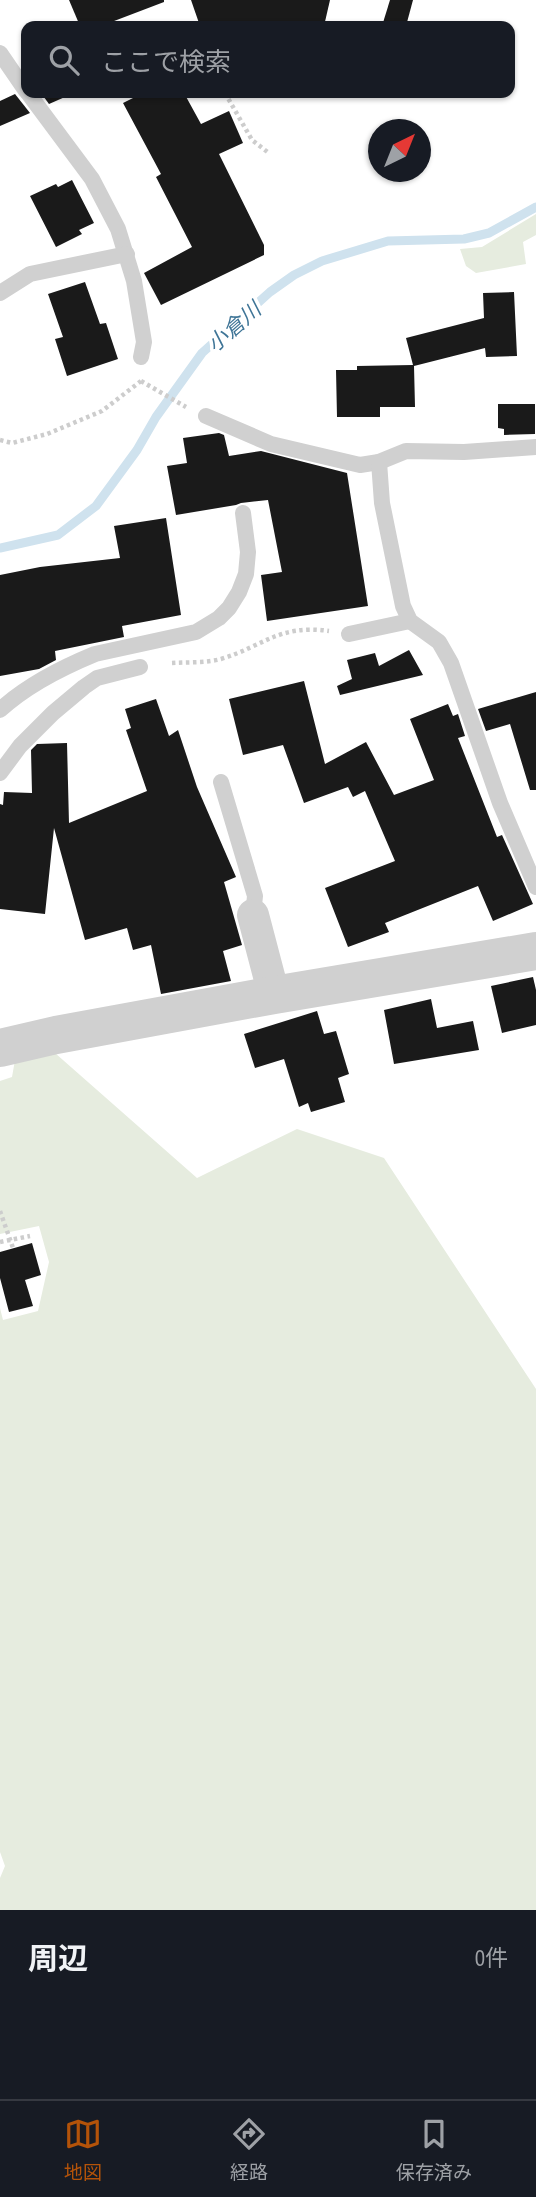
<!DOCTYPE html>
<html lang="ja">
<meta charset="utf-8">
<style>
:root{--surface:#171b24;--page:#20242c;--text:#f1f3f6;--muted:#9ea1a6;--line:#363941;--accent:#b45309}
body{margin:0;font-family:"PT Sans Narrow","Noto Sans JP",sans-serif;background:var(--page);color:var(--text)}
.compass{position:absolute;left:368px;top:119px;width:63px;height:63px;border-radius:50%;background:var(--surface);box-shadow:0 2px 5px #0004;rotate:43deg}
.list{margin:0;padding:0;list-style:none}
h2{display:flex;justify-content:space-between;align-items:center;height:91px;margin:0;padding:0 28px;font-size:30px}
h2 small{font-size:23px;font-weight:400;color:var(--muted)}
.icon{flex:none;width:38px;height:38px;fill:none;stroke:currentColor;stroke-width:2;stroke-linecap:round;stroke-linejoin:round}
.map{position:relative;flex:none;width:536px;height:1910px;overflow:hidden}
.search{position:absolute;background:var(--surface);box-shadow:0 2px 5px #0004;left:21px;right:21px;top:21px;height:77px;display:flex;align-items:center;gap:18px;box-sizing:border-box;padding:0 24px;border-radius:14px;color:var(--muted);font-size:26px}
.sheet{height:189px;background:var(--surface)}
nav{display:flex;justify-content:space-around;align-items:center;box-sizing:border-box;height:98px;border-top:2px solid var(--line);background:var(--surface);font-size:19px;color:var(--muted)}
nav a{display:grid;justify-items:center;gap:4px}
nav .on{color:var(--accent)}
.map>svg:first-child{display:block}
</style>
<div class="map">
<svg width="536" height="1910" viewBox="0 0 536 1910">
<rect width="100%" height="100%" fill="#fff"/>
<g fill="#e6ecdf">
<path d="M536,214V235L523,242L526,264L476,273L466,266L460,249L482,247Z"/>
<path d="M55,1053L197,1178L297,1129L384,1158L536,1389V1910H0V1878L5,1866L0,1852V1308L3,1320L38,1311L49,1262L39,1226L0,1234V1081L12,1077L15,1060Z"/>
</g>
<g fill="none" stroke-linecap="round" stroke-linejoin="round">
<path stroke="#cfe2ee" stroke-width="9" d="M0,548L58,535L96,506L137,450L156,417L202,353L270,292L294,275L322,261L388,241L464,239L489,233L536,207"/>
</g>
<g fill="#1a1a1a">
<path d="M69,0H164V2L101,26H80Z"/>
<path d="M191,0H330L324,26H200Z"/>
<path d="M390,0H413L406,26H382Z"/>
<path d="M41,93H74L49,104Z"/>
<path d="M143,93H184L201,124L229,111L243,143L219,154L264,245V255L161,305L144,273L192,247L156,177L161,174L123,103Z"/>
<path d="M15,94L30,113L0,126V101Z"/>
<path d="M72,180L94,223L79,230L82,234L56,247L30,196L56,184L58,187Z"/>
<path d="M85,282L100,324L106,323L118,359L67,376L55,339L63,337L48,294Z"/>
<path d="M514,292L517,356L486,357L485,348L414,366L415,407H380V417H337L336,370H357V366L413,365L406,338L484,318L483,293Z"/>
<path d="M498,404H535V434L504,435V429L498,428Z"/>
<path d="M219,433L224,435L229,456L261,451L347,473L368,606L267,621L261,575L282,572L268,500L241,503L236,505L176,515L167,466L187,463L183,438Z"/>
<path d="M166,518L181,615L122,626L124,637L55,651L56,660L39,669L0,676V575L40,567L120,558L114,526Z"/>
<path d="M409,650L423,675L340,695L337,686L352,679L347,660L375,653L379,666Z"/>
<path d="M304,681L325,764L366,742L394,795L434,780L410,719L448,704L453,716L458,714L465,736L458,738L497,837L502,835L533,904L493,921L478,886L385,923L389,932L348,947L325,888L395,861L365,791L353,797L348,787L304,803L283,745L243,755L229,699Z"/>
<path d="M536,692V790H530L510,724L486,731L478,709Z"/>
<path d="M156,699L169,736L178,730L197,787L236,877L224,882L242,945L223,951L231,981L161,994L151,945L133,950L127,928L85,940L54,828L45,914L0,909V804L3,805L4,792L32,793L31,750L37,744L67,743L69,823L147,791L126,730L131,728L125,709Z"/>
<path d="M533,977L536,990V1025L502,1033L491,986Z"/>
<path d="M431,999L437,1028L473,1021L479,1050L394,1064L384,1010Z"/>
<path d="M317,1011L324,1034L336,1031L349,1074L338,1078L345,1102L311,1112L308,1103L299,1107L284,1059L255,1068L244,1034Z"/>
<path d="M32,1243L41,1275L25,1280L33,1306L9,1312L0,1278V1252Z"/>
</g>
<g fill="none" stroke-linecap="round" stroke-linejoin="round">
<g stroke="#cdcdcd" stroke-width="4.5" stroke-dasharray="3.5 3.5" stroke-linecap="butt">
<path d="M225,93L252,140L270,154"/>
<path d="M141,381L186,407"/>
<path d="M0,440L12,443L47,434L102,411L141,381"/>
<path d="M172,663C188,662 206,663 221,659C264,646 279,624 329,631"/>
<path d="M0,1211L13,1248"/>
<path d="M0,1242L30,1236"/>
</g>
<g stroke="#d0d0d0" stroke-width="16">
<path d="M0,53L26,91"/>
<path d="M28,93L92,179L118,229L134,281L144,342L141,357"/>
<path d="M0,293L30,274L127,254"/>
<path d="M206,416L271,444L360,465L379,462L406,451L464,452L536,447"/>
<path d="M379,462L382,503L403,606L410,621L439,642L451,663L500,803L536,887"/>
<path d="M349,634L410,621"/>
<path d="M0,710C27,685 61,668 95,654L196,632L219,618L229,608L239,592L246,574L248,552L243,513"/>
<path d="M0,773L20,746L53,713L84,687L97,678L140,667"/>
<path d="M221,782L255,896L253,915"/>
</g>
<path stroke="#d0d0d0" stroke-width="32" d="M253,915L274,995"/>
<path stroke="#d0d0d0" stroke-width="38" d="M0,1048L56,1035L274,995L536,951"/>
</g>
<g text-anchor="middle" stroke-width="7" stroke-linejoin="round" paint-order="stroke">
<g font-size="21" font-style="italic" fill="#3f7597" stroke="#fff">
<text transform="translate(234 327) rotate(-41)" y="7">小倉川</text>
</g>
</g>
</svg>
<svg class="compass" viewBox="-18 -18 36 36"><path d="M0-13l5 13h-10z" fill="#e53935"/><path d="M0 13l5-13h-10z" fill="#9ea1a6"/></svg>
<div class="search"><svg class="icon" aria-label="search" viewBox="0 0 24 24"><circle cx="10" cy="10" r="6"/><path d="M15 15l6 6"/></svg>ここで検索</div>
</div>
<section class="sheet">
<h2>周辺<small>0件</small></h2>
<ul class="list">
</ul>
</section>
<nav>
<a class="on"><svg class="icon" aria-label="map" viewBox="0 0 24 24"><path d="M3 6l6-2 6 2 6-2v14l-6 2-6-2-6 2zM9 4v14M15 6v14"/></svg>地図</a>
<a><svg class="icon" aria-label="directions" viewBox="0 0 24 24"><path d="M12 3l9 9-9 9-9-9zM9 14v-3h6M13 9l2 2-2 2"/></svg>経路</a>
<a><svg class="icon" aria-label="saved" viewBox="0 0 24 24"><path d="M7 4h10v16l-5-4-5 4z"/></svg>保存済み</a>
</nav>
